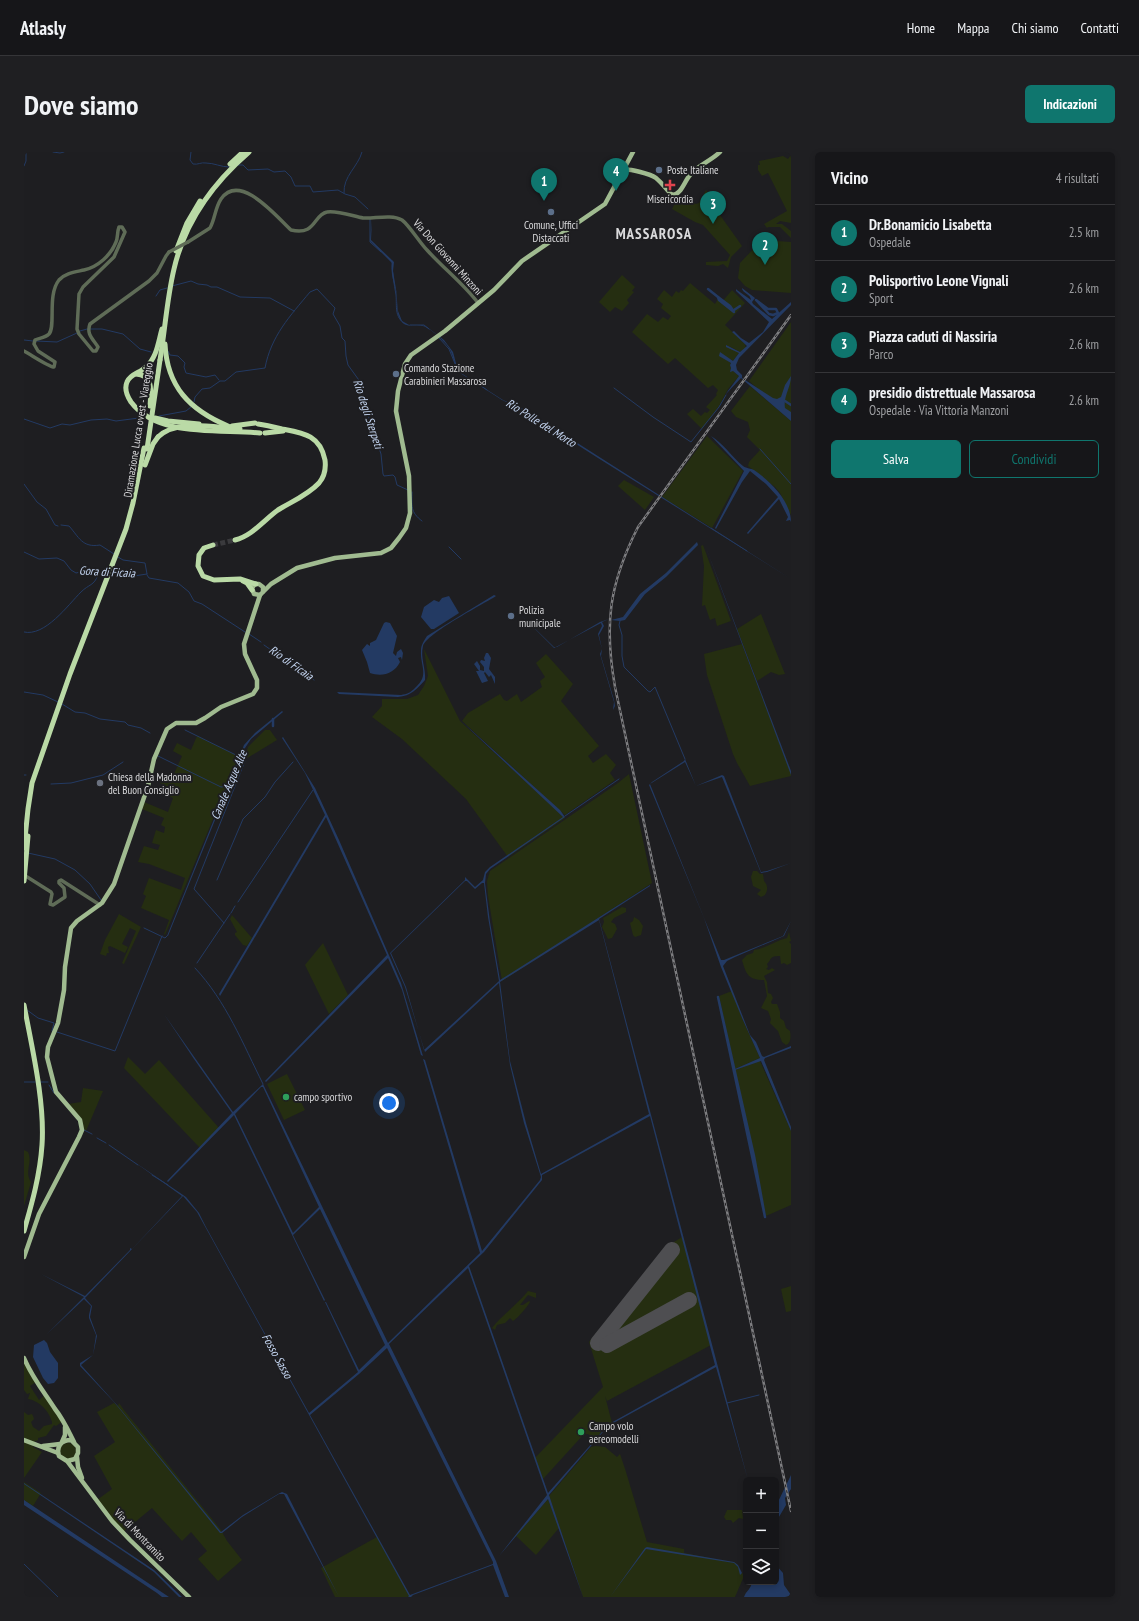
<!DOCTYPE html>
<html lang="it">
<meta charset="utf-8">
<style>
:root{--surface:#161619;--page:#1f1f22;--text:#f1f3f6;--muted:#9e9fa2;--line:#353538;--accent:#0f766e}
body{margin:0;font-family:"PT Sans Narrow",sans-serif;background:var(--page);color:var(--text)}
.controls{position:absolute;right:12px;bottom:12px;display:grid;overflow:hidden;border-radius:6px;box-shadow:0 2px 6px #0003}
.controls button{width:36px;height:36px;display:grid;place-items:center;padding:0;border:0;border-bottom:1px solid var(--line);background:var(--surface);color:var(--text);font:20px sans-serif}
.you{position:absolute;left:365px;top:951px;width:14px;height:14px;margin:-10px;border:3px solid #fff;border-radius:50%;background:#1a73e8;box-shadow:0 0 0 6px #1a73e833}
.badge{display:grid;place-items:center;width:26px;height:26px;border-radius:50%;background:var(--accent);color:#fff;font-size:13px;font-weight:700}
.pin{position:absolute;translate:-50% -33px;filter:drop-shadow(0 1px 2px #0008)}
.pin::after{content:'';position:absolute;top:21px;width:14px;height:12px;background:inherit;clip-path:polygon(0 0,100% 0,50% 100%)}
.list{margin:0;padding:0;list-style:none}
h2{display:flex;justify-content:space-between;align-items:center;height:52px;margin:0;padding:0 16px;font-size:17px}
h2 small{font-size:13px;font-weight:400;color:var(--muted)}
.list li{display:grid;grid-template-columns:26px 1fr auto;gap:12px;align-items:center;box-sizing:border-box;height:56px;padding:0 16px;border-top:1px solid var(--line)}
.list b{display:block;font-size:15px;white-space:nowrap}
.list p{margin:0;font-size:13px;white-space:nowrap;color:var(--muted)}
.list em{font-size:13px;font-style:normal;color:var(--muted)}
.actions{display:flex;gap:8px;padding:12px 16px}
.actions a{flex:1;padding:9px 0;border:1px solid var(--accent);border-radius:6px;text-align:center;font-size:14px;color:var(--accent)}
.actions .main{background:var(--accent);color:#fff}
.icon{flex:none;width:22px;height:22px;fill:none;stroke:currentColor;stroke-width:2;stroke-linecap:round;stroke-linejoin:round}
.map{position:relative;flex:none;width:767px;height:1445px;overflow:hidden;border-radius:6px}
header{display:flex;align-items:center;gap:24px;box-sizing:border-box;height:56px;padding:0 20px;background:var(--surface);border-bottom:1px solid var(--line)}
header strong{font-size:19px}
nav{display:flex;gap:22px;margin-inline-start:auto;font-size:14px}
.intro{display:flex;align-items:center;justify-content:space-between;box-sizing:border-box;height:96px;padding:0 24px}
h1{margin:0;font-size:28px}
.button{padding:10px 18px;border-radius:6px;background:var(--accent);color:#fff;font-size:14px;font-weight:700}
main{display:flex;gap:24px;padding:0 24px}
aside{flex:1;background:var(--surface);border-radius:6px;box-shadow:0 2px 6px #0003}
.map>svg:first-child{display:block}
</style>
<header>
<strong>Atlasly</strong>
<nav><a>Home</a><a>Mappa</a><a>Chi siamo</a><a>Contatti</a></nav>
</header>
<div class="intro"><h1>Dove siamo</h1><a class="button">Indicazioni</a></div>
<main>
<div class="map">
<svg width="767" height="1445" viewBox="0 0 767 1445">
<rect width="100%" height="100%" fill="#1e1e21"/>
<g fill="#252e11">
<path d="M767,3V71L756,69L752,72H758L767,79V86L756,75H744L743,76L740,72L763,59L744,21L738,24L734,18V13H736L735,9L759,4L764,7Z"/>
<path d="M682,38L686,44L684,46L718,94L707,105L704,116L699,112L694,114L682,113V110L703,109L706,103L679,73L671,70L648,57L655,44L672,52L675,51Z"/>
<path d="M752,89L767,90V141L728,138L721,134L714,126L716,111L734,92L739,96V93H751Z"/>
<path d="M598,123L611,135L608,139L610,140L603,148L605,151L598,159L591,155L586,160L575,150Z"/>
<path d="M666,131L691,152L694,147L698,150L708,138L721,151L701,173L721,192L722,196L716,200L705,194L715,201L709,209L697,202L696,203L707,211L706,213L707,216L706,219H709L715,224L704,237L695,254L678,277L663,262L669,257L677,264L681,260L683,261L686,258L682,255L693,243L692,242L694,238L689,233L684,236L651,206L644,212L608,180L623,162L634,170L639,165L644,168L647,164L637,156L639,152L633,147L640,138L648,145L652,139L655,141L657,138L659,139Z"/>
<path d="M767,170V265L725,229Z"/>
<path d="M726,234L767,269V363L756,341L751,335L724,314L725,310L736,298L723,285L726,278L724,270L712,265L707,259Z"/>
<path d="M683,284L719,319L688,376L638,345Z"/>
<path d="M600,328L630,345L621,358L594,334Z"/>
<path d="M679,393L707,469L693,474L691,466L686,468L681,453L678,454L680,414L677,394Z"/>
<path d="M737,462L761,522L755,523L747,520L733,529L713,477Z"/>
<path d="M718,492L767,621V624L726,634L713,611L709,602L683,523L680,502Z"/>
<path d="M400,497L436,569L541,666L484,705L442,647L378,587L348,565L358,554V547H383L394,543L400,534L404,524Z"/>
<path d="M522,502L549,532L537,549L575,594L564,604L569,611L582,602L592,613L586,621L591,628L541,663L438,569L444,561L476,542L480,548L483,549L493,542L497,550L518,535L516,529L521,525L512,511Z"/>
<path d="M241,578H246L253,588L220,608L224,595Z"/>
<path d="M173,584L214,604L213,609L141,783L140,782L145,768L117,756L122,744L119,742L125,726L157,738L161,726L125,712L114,710L120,694L134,698L136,693L128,691L132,678L140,681L141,675L137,673L140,666L118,657L120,650L144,660L149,646L141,642L144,635L136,631L139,625L151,630L154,625L150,622L158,604L149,599L153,591L167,598Z"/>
<path d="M605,622L628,731L478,829L464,744L463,729L466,719L594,631Z"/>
<path d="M729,719H733L736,722H739L740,729C744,733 744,738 741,743L737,745L733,742L737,738L729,734L727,725Z"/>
<path d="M598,755L602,756V760L590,766L587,770L591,772L593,777L588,786L584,787L578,775L580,770L579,766Z"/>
<path d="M95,762L117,775L100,812L98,811L112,779L106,776L98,792L104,795L101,801L86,794L84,795L85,801H83L82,804L76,802L81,788Z"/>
<path d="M208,763L228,786L223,794L219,793L211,783V781L213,780L206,767Z"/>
<path d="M610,765L615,768L619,774L617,783L611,785L609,783L606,771L609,769Z"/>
<path d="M765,780L767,789L765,790L767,792V811L763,813L760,811L757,812L756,804C745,804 748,807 743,812L744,815L742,817L745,818L748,816L751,818L740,824L743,830L744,841L747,842L749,846L747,850L748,852H753L756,860V866L760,869L762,876L766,879C767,885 767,891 762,893L758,890L754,879L746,871L747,867L744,859L737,856L743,844L740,828C724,828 722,822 718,808L723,803L729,801L730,798C742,796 751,789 763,786Z"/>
<path d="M299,791L324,843L305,862L281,813Z"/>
<path d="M708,839L718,866L736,906L711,917L695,844Z"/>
<path d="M104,905L121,922L135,908L195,976L176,996L100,916Z"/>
<path d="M736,909L767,979V1053L742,1064L711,918Z"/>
<path d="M263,922L281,958L260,968L243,932Z"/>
<path d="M59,936L79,939L62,979L59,978L57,967L44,952L57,950Z"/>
<path d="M0,998L4,1000C9,1011 0,1019 7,1030L0,1054Z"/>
<path d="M658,1085L687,1193L583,1249L581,1244L588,1271L584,1273L571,1287L564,1282H560L519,1327L511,1306L579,1235L565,1190L642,1095Z"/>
<path d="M767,1134V1159L762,1160L757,1137Z"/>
<path d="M504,1139L512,1141V1146L504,1143L496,1153H499L505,1149L506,1150C504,1154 493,1167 489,1169L486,1166L481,1171L473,1173L471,1178L468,1176C477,1164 493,1153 504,1139Z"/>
<path d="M0,1206L12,1230L6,1234L15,1248L21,1243L39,1269L32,1274L30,1273L22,1284L14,1286V1288L10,1290L9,1295L18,1300L0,1326V1260L4,1263L8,1262L9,1264L10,1267L7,1270L9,1275L15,1279L20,1274L28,1272V1270C25,1259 16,1249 4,1247L6,1241L3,1242L0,1238Z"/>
<path d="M90,1251L94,1254L95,1251L100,1258L197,1378L203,1389L218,1408L194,1429L174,1407L183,1399L167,1380L158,1389L128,1356L99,1380L73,1348L88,1337L70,1304L91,1290L73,1260Z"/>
<circle cx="44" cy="1299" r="8"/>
<path d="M572,1294L581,1295L593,1305L596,1302L602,1320L623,1390L660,1397V1401L712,1411L720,1424L711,1445H559L525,1344L567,1295Z"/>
<path d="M0,1330L17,1341L9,1354L0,1348Z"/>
<path d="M524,1347L535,1376L512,1403L492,1384Z"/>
<path d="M703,1358H718L719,1367L715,1366L709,1371L707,1368H702L700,1365Z"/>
<path d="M353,1385L386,1444L383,1445H311L297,1416Z"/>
</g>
<g fill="#233a63" fill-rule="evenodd">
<path d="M348,67L347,88L370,110L369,119L373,143L374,159L378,169L387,174L398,173L403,175L420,188L429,200L433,215L437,221L479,248L500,257L767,427L574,306L499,258L478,248L436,221C428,212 431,199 419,189C415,184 405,176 399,174C391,172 380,178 375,165C372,158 374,151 373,144C371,133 366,122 368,111L346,89Z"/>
<path d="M718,136L731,146L728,150L729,152L748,167L767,150V153L715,206L712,213L713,218L718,223V226L749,246L753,247L757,245L761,233L767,224C767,235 759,245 761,256L767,260V269L717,226L701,243L715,224L709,219L706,220L707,216L706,213L707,211L695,204L696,200L709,209L715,201L702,195V193L716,200L723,194L708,180L710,179L717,186L725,191L739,180L745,170L712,139V137L713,138L727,148C727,142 718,141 718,136Z"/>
<path d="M687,284C699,291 708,305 719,314C723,317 727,316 730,318C746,329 767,349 767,370L766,368L762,369L764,365L755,347L724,382L723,381L754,345L742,332L726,319L718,330L692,377L691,376L720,319Z"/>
<path d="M673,390L674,393L642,425L621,442L601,468L596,469L587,468L599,465L616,442L642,421Z"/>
<path d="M681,393L767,619V623Z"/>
<path d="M470,443L472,444C458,453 403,481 399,494C396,505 402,517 401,528C393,537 387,544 374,545L315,542L313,540L377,543C383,542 386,541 391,536C406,523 396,515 397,498C397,493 400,489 403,484Z"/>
<path d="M425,444L435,461L410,477H407L397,465L400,455L410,448L415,450L418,446Z"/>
<path d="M496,462L530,495H533L576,470L585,467L578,470L580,474L575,483L578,497L577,504L590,548L591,554L589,558L590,550L576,502L578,497L574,482L578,474L577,471L530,496Z"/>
<path d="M362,470L366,471L373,484L369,501L372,504L373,500L377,497L379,501L378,508L377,505L374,506L376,510C370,522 358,525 346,521L343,510L338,498L343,492L346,494V491L352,488L360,471Z"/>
<path d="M462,501H464L467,506L465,517L471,525V532L467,523L465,525L461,520L460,521L464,529L458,531L452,519H455L450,512L453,509L456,514V518L460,519V515L456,510L457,508L461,509L460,506Z"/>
<path d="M258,559L259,560L227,587L219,599L144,784H143L220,593L231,581Z"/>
<path d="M436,568L536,658L541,665L466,717L462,722L461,731L466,770L476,828L626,733V734L575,767L724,1328L692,1215L584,1274L525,1343L559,1445L524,1347L475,1404L523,1343L444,1116L365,1192L472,1409L485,1445H481L469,1413L389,1443L387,1445H384L385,1444L173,1060L159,1044L61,1146L68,1154L66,1165L73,1184L69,1203L57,1213L93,1253L197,1380L219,1363L254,1342L258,1340L263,1342L315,1445L260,1342H255L218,1365L198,1381H196L90,1250L56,1214V1211L69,1203L72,1183L65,1166V1163L67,1154L60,1147L23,1182L60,1145L17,1122L61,1144L106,1098V1096L108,1097L158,1044L109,1009L162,1045L175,1061L182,1075L285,1261L334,1220L301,1150H302L335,1218L361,1193L296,1057L269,1083L301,1148L300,1149L210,963L144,1030L143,1029L208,961L170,907L140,862L209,960L239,932L364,1191L456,1101L399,907L401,908L458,1099L516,1028L517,1025L500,971L486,913L475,831L401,900L381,835L366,801L441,728V725L451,735L459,728L461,720L466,715L539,665ZM441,729H443L451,737L458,731H460L464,765L475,829L400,898L382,835L367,801ZM575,768L625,962L517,1022L502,971L486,909L476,830ZM237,935H239L295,1055L269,1081L211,962ZM626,964L691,1213L585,1272L524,1341L445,1114L460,1100L518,1028V1023ZM363,1196L469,1410V1412L386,1443L286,1263L335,1222Z"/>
<path d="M259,585L291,636L315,688L377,831L399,904L397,903L378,838L364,806L246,926L242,930L241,929L363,803L302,665L199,839L196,844L195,842L301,663L281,621L258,586Z"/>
<path d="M661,607L672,634L698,623L700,624L737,720L743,719L767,711L743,720L737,721L698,625L672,634L661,610L626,632L697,808H700L759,784L767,769L760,784L711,805L703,809L699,814L726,883L732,890L738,904L740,905L767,894V896L741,906L740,908L767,975V979L737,909L711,918V917L736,906L718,866L697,815L680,766L625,633L628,630L660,609Z"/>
<path d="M20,1188L23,1191L26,1200L34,1211V1226L30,1231L24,1232L19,1226L9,1205L10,1193Z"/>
<path d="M767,1323V1337L761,1346L762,1353L752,1370V1354Z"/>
<path d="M0,1331L130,1418L158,1445H155L130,1420L0,1332Z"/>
<path d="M0,1348L145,1445H138L133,1441L0,1353Z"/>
<path d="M623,1395L710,1410L714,1413L718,1421L716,1423L714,1415L710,1411L622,1397L586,1445L621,1396Z"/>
<path d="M752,1413L759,1421L760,1433L767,1443V1445H720C722,1439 727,1437 728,1430H752Z"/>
</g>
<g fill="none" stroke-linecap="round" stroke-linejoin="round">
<g stroke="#233a63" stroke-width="1">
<path d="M29,0L36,1L40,0"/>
<path d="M167,0L166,8L169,12C174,13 177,10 182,11C190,11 197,15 205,15"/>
<path d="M214,13H219L224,18L244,17L250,20L261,19L267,25L271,34H286L289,40L314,38L321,42L331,45L344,57"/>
<path d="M0,14L2,9V0"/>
<path d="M320,41C319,24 334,15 338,0"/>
<path d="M346,67V90L357,100"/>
<path d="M368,109C368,121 370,131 372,143C373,154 370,165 381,172"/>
<path d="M148,134L167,129L174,132L183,133L187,135H193L216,145L246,146L270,159"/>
<path d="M132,144L136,138L143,136"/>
<path d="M386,173H400L405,177"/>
<path d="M56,179L63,177H78L99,182L116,197L127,200"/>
<path d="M415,186L425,197L434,219"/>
<path d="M0,188L9,189"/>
<path d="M12,189L33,190L53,181"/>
<path d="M144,199L146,203L154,204L161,211L160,215L162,221L182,225L191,223L195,228"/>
<path d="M453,231L463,238"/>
<path d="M590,236L629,265L667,290L695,255L702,243"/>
<path d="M170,250L171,245L178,237L186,236L196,229H201L212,220L241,216C247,184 266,164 286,140L293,137L311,156L309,162L316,174L318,186L321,189L322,204L324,213L337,231L340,251L357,302L359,322L360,324L369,323L371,325L373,333L384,338"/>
<path d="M490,253L510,265"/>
<path d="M135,264L162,259L167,255"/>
<path d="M0,267L26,276L38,272L46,273L67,268L83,267L92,269L115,266"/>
<path d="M736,297L767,332"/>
<path d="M0,332L13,350L22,357L31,373L34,374"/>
<path d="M388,340C388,354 386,360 398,369"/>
<path d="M37,373L45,374C55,385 58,396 76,393L90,402"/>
<path d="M687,376L723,399"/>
<path d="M425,395L437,407"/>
<path d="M0,400L15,407L33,406L40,409L47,418L52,421L61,419L83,422"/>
<path d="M94,405L99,408L121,411L123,422"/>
<path d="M86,422L110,424L123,422"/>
<path d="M123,423L125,426L154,431L165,440L170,449L178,452L221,480"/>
<path d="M596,469L595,473L598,483V504L600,515L624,539L626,540L631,535L661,607"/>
<path d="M0,480C21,485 44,453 57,440C65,432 70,434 74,423"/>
<path d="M225,482L237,490"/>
<path d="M240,493L290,528"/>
<path d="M0,540L19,543L34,550"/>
<path d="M38,552L51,560L61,561L76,567L101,570L104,573L117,576L126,581"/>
<path d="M161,578L216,605"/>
<path d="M134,604L197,635L204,634"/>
<path d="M0,623H2"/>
<path d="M27,632L47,631L79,623L99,610"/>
<path d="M541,664L595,627"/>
<path d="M4,701L31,707L51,718L66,732L77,748"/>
<path d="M193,728L219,667L241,645L251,630L269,610"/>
<path d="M214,750L289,638"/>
<path d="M207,761L211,754"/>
<path d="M200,771L170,737L221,609"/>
<path d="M120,776L141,786L143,784"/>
<path d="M173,811L206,762"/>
<path d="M171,816C202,849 219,892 239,932"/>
<path d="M3,858L14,866L30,871L28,879"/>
<path d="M33,880L91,899L138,784"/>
<path d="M0,930H11"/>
<path d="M17,930H24"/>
<path d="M25,933L30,941"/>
<path d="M60,978L68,982"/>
<path d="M73,986L82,991"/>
<path d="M85,993L114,1013"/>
<path d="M128,1023L144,1033"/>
<path d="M703,1251L735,1243"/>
<path d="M0,1412L34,1445"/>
</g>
<g stroke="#233a63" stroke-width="2.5">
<path d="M684,137L694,145"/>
<path d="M694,145L706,154L710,160L695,148Z"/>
<path d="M732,148L744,157H752L754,161L749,163L745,162Z"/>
<path d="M710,158L716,154"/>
<path d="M761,249L767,253"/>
<path d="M249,567V574"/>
<path d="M694,845L730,1004L741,1065Z"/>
</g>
<g stroke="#4e4e51" stroke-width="16">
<path d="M574,1191L648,1098"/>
<path d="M583,1193L665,1148"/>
</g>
<path stroke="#3a3a3d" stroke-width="5" stroke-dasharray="5 2.5" stroke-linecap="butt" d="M189,393L211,388"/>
<g stroke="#5f6c57" stroke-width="3.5">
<path d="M164,90L186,76C191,67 191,56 197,47C216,20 252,64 267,78C292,84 289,63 303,60C311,58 329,64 339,66C350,67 367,62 378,68C385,73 396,91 403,98C419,116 440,132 454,151"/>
<path d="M0,199C6,202 25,215 30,215L31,210L14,199L10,192L11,188C15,186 21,186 25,182C32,174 23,143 35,128C41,121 51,120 60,118C74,115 87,103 92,90C94,86 93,80 95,75H98L101,80L90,105L59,135L55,142L53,177L55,182L69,199H72L74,195C69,187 62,182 66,172L125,129L133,121L142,104L145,100"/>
<path d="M0,723L27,740L28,742L26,752L29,753L41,745L40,736L35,731V729L37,728L76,753"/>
</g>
<g stroke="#a0bb90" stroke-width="4.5">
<path d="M598,18C604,16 627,22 632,26C638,31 643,38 648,43C657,43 660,30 666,23C674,13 687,9 696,0"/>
<path d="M239,440V435L235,432H231L228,436L230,442L236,443L247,432L273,416L311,406L357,401L367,396L375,386L382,376L386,361L385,324L372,259L374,239L381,212L387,203L421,179L470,138L498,109L581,52L609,0"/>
<path d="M0,1105L15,1062L55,985L58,978L56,968L32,940L23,905L24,895L34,871L40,838L41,815L47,776L53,769L78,751L90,732L124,634L130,607L143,577L152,571H172L181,566L197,555L229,542L233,536V528L221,502L220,492L236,443"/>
<path d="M0,1206C8,1225 20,1240 31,1257C39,1267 44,1278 50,1290"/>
<path d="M0,1288L34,1301"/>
<path d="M38,1290L41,1283V1275"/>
<path d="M19,1294L36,1292"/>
<path d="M53,1305L54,1315L58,1326"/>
<path d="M43,1309L51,1307L54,1301V1295L47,1288C37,1288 32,1295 35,1304L43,1309L88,1369L106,1388L165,1445"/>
</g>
<g stroke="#badaa6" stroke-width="5">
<path d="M206,12L219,0"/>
<path d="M152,99L163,71L176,49"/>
<path d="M138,177C134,191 133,205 122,215C116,221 106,222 103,230C100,237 103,244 107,250C134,286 196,277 236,281"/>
<path d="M141,192C143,235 166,258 204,274"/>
<path d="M136,208C141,178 143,146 150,117C161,69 188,32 225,0"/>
<path d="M112,222C130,223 127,240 126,254"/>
<path d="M131,266L144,269L175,272"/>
<path d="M208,274L231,271"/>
<path d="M241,281L259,279"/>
<path d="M121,313L129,292L134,285"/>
<path d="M211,388C228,384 240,368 254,358C267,350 284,343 295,331C300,325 302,316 301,308C296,283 279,281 258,277C250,275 242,273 234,272"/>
<path d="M189,393L180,396L175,403L174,414L179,424L190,428L216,427L232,432"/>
<path d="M219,429L223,431L228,438"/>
<path d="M0,696L4,657L8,631L46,522L102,377L109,351L120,296"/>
<path d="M0,853C8,896 21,950 18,993C16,1023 8,1051 0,1079"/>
</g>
<defs>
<path id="rail" d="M767,163L614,375C585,432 580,473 591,535L767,1359"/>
</defs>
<use href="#rail" stroke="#7e7e81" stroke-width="2.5"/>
<use href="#rail" stroke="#1e1e21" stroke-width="1" stroke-dasharray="3" stroke-linecap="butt"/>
<path stroke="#5f6c57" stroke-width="3.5" d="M145,100L164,90"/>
<g stroke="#badaa6" stroke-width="5">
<path d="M134,285C154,266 191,276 216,277"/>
<path d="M123,297L136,208"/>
<path d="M0,729L4,684"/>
</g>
</g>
<g fill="#5c6f8a" stroke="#1e1e21" stroke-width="1.5">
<circle cx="635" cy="18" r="4"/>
<circle cx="527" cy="60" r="4"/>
<circle cx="372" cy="222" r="4"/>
<circle cx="487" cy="464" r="4"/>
</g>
<path fill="#e0444e" stroke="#1e1e21" stroke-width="1.5" d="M644 27h4v4h4v4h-4v4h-4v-4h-4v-4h4z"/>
<circle fill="#6b7280" stroke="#1e1e21" stroke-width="1.5" cx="76" cy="631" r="4"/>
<g fill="#2e9e5b" stroke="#1e1e21" stroke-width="1.5">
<circle cx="262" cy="945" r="4"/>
<circle cx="557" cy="1280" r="4"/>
</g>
<g text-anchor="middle" stroke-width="4" stroke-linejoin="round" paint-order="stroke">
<g font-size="11" fill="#dadadc" stroke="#1e1e21" text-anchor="start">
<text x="643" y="22">Poste Italiane</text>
<text x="646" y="51" text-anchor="middle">Misericordia</text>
<text x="527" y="77" text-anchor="middle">Comune, Uffici<tspan x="527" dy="13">Distaccati</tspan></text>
<text x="380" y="220">Comando Stazione<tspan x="380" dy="13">Carabinieri Massarosa</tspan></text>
<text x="495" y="462">Polizia<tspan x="495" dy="13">municipale</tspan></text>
<text x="84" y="629">Chiesa della Madonna<tspan x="84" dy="13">del Buon Consiglio</tspan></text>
<text x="270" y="949">campo sportivo</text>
<text x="565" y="1278">Campo volo<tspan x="565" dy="13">aereomodelli</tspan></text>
</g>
<g font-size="11" fill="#dadadc" stroke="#1e1e21">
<text transform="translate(424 105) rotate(48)" y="4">Via Don Giovanni Minzoni</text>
<text transform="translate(114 278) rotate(-81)" y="4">Diramazione Lucca ovest - Viareggio</text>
<text transform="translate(116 1383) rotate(46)" y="4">Via di Montramito</text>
</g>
<g font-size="12" font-style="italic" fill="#c4d5f1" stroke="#1e1e21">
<text transform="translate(344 262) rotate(72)" y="4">Rio degli Sterpeti</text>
<text transform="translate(517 271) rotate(32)" y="4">Rio Polle del Morto</text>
<text transform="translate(83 420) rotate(3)" y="4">Gora di Ficaia</text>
<text transform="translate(267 511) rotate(35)" y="4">Rio di Ficaia</text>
<text transform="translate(205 633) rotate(-67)" y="4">Canale Acque Alte</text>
<text transform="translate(253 1204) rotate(61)" y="4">Fosso Sasso</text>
</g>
<g font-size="15" font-weight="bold" letter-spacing="1" fill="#dadadc" stroke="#1e1e21">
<text x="630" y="87">MASSAROSA</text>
</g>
</g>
</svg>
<div class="controls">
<button>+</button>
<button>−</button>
<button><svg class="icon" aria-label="layers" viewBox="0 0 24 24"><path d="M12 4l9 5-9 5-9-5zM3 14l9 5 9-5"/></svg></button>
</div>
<div class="you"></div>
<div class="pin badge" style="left:520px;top:49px">1</div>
<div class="pin badge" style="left:741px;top:113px">2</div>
<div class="pin badge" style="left:689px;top:72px">3</div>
<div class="pin badge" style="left:592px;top:39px">4</div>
</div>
<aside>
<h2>Vicino<small>4 risultati</small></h2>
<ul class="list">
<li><span class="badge">1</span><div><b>Dr.Bonamicio Lisabetta</b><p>Ospedale</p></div><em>2.5 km</em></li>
<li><span class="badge">2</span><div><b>Polisportivo Leone Vignali</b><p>Sport</p></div><em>2.6 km</em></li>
<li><span class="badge">3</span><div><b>Piazza caduti di Nassiria</b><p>Parco</p></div><em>2.6 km</em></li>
<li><span class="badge">4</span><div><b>presidio distrettuale Massarosa</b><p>Ospedale · Via Vittoria Manzoni</p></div><em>2.6 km</em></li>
</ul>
<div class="actions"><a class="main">Salva</a><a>Condividi</a></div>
</aside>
</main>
